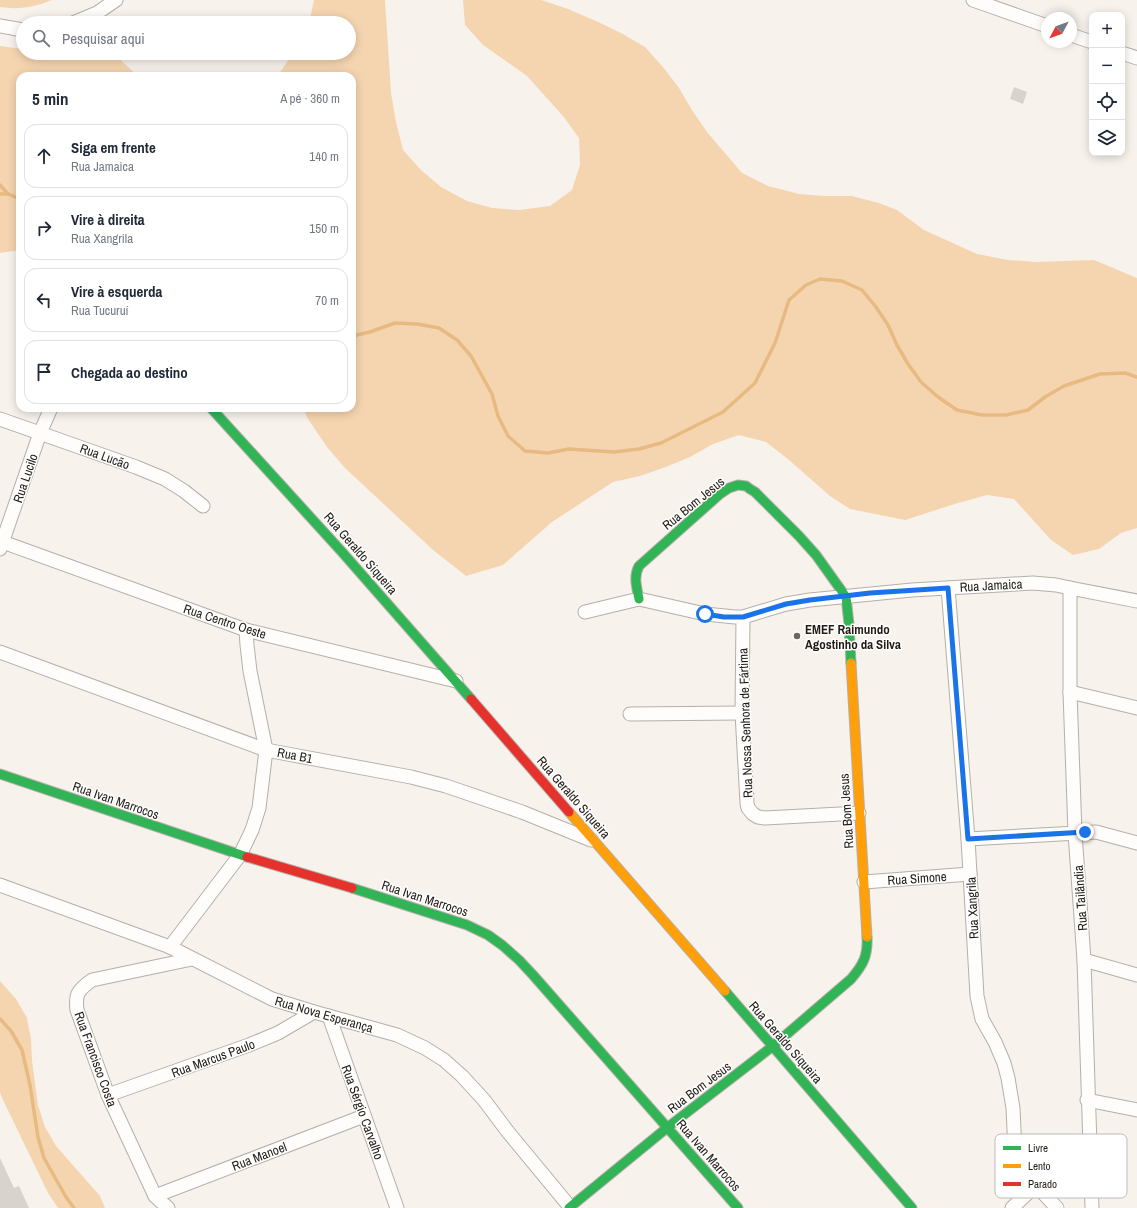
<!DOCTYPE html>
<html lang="pt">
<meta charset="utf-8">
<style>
:root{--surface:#fff;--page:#f6f6f7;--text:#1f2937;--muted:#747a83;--line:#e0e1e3}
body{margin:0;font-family:"Archivo Narrow",sans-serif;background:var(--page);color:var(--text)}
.controls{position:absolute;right:12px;top:12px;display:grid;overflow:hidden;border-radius:8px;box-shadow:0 2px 10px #0003}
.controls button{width:36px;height:36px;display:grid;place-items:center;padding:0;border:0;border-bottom:1px solid var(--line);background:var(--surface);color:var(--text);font:20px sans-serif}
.compass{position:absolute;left:1041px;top:12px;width:36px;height:36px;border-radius:50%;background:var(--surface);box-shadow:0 2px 10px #0003;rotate:229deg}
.stop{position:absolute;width:12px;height:12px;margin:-9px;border:3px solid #1a73e8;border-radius:50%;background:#fff}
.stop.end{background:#1a73e8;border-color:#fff;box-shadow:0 1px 4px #0008}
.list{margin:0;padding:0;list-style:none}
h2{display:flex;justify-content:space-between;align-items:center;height:52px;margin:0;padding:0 16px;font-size:17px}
h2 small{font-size:13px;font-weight:400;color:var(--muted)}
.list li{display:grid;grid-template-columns:26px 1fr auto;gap:12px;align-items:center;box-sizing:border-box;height:64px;margin:0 8px 8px;padding:0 8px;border:1px solid var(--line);border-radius:12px}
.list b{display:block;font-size:15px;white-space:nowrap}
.list p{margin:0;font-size:13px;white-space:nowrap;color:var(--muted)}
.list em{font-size:13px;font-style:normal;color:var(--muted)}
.icon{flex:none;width:22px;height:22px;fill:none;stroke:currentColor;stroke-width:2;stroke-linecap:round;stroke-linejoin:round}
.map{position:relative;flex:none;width:1137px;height:1208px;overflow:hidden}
.search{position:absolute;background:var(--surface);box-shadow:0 2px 10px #0003;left:16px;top:16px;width:340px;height:44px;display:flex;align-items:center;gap:10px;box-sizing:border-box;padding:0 14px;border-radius:22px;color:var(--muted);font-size:15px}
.panel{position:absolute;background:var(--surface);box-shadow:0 2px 10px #0003;left:16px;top:72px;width:340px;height:340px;border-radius:12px}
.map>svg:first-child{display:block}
</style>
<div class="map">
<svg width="1137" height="1208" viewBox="0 0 1137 1208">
<rect width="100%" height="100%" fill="#f8f2ec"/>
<g fill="#f5d5b0">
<path d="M0,0H52C35,7 19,10 0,7Z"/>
<path d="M314,0H385L391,93L396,122L403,150L421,170L441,187L467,201L492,208L519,210L550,206L572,190L580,165L579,138L563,116L527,76L483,45L465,25L463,0H541L568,9L596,21L621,33L645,47L663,67L679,88L692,110L707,132L742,173L768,186L799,194L825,196H852L879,203L897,210L924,230L977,254L1008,260L1036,262L1094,260L1137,278V528L1121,533L1099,549L1073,555L1051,540L1014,499L987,495L958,503L905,520L850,509L830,496L789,460L766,442L739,435L713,444L690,457L666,467L640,476L613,482L552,522L503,565L466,576L433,550L345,468L327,447L308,419L303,408H352V76H274L281,71L293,53H349V23H309Z"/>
<path d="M0,46L23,49V53H113L138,76H20V250L0,253Z"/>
<path d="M0,981L16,999L27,1018L31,1039L32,1061L38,1105L45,1127L56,1146L100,1196L105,1208H58L48,1193L3,1100L0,1093Z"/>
</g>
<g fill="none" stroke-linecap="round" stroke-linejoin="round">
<g stroke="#e7ba81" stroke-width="3.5">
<path d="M0,185L8,194"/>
<path d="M0,194H8L20,199"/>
<path d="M352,336L370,332L395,323L417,324L439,328L457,340L471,356L492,394L498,416L508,436L525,451L548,453L569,449L614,452L639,449L661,443L723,412L755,383L775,343L789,300L806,285L820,279L842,281L862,290L876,307L888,325L897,345L908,364L921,382L938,397L957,410L982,415H1006L1028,410L1045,397L1064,386L1100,374L1125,373L1137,377"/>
<path d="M0,1019L11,1031L22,1050L30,1085L38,1137L44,1158L66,1197L74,1208"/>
</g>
</g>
<g fill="#d9d3cd">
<path d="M1014,87L1027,92L1023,104L1010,99Z"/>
<path d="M0,1158L14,1188L19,1186L29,1208H0Z"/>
</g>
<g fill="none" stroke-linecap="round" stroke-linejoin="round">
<defs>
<g id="street">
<path d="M973,0L1047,26"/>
<path d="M73,23L97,13L116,0"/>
<path d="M0,26L23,30"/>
<path d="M1071,35L1092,42"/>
<path d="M1122,53L1137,58"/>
<path d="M0,419L136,467L165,479L184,491L203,506"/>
<path d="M0,541L246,630L456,681"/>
<path d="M0,549L40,433L51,408"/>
<path d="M948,588L968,839L977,996L982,1019L995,1042L1004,1063L1008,1078L1013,1108L1015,1152L1018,1163L1022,1170L1057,1208"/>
<path d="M1070,588V692L1075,833L1084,960L1092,1208"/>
<path d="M585,612L639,599L705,614L735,617H743L786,604L810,600L912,590L1033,583L1056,585L1070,588L1137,601"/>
<path d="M743,617L742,713L747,803L748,808L753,814L758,817L765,818L859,813"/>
<path d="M0,652L266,750L411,777L446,786L522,812L591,840"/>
<path d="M1070,692L1137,708"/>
<path d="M630,714L742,713"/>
<path d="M968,839L1096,832L1137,843"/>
<path d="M864,882L970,874"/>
<path d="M0,885L170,947L272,999L314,1012L397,1035L425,1048L444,1060L462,1076L484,1100L508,1132L570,1207"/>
<path d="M170,947L240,855L252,830L259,808L266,750L250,671L247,645L246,630"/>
<path d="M1084,960L1137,975"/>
<path d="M329,1016L397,1208"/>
<path d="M108,1095L249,1045L278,1033L314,1012"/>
<path d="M1087,1100L1137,1110"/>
<path d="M155,1196L364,1116"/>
<path d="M168,1208L155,1196L108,1095L77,1010C75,994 78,990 92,980L192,959"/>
<path d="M1012,1208L1036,1185"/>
</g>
<g id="fast">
<path d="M211,408L342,552L471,699"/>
<path d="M639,599C637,588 633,577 639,566L720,494L729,488L738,485L746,486L750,489L755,492L799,536L816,555L846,597L849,624L851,663"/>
<path d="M0,774L247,857"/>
<path d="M352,888L467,925L488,935L502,945L519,960L533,975L738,1208"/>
<path d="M725,991L912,1208"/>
<path d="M569,1208L668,1127L773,1046L851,979C863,965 868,956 867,937"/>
</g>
<g id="slow">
<path d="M851,663L867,937"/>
<path d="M569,812L725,991"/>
</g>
<g id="jam">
<path d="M471,699L569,812"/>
<path d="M247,857L352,888"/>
</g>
</defs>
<use href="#street" stroke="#b5afa9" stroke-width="15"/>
<use href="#fast" stroke="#b5afa9" stroke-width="11"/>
<use href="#slow" stroke="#b5afa9" stroke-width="11"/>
<use href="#jam" stroke="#b5afa9" stroke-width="11"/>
<use href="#street" stroke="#fefdfc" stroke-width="13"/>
<use href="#fast" stroke="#30b455" stroke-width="9"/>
<use href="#slow" stroke="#ff9f0a" stroke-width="9"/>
<use href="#jam" stroke="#e5322d" stroke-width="9"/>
</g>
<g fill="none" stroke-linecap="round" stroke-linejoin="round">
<path stroke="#1a73e8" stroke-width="5" d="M705,614L724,617H743L786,604L810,600L870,593L948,588L968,839L1085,832"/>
</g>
<circle fill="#6d6760" stroke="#fff" stroke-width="1.5" cx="797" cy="636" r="4"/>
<g text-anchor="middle" stroke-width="3" stroke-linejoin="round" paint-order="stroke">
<g font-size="13" fill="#221c15" stroke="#fff">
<text transform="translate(105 456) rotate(20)" y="5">Rua Lucão</text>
<text transform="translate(25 478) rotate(-71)" y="5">Rua Lucilo</text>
<text transform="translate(693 503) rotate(-39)" y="5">Rua Bom Jesus</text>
<text transform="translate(361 553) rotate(49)" y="5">Rua Geraldo Siqueira</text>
<text transform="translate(991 585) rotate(-3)" y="5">Rua Jamaica</text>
<text transform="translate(225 621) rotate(18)" y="5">Rua Centro Oeste</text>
<text transform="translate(745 723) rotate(-92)" y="5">Rua Nossa Senhora de Fártima</text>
<text transform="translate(295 755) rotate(11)" y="5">Rua B1</text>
<text transform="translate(574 797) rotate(49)" y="5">Rua Geraldo Siqueira</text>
<text transform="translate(116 800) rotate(19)" y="5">Rua Ivan Marrocos</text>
<text transform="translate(846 811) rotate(-94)" y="5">Rua Bom Jesus</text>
<text transform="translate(917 878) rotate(-4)" y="5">Rua Simone</text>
<text transform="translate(425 898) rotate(18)" y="5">Rua Ivan Marrocos</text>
<text transform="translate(1080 898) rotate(-94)" y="5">Rua Tailândia</text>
<text transform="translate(972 908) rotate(-93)" y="5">Rua Xangrila</text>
<text transform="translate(324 1014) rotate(16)" y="5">Rua Nova Esperança</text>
<text transform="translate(786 1042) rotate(49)" y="5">Rua Geraldo Siqueira</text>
<text transform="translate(213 1058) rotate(-20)" y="5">Rua Marcus Paulo</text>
<text transform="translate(96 1059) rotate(70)" y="5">Rua Francisco Costa</text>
<text transform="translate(699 1087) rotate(-37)" y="5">Rua Bom Jesus</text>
<text transform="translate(363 1112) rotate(70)" y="5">Rua Sérgio Carvalho</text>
<text transform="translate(709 1155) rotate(49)" y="5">Rua Ivan Marrocos</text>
<text transform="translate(259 1156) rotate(-21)" y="5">Rua Manoel</text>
</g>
<g font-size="13" font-weight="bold" fill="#221c15" stroke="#fff" text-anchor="start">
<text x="805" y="634">EMEF Raimundo<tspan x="805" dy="15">Agostinho da Silva</tspan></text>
</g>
</g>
<rect x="995" y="1134" width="132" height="64" rx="6" fill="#fff" stroke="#bdbbb9" stroke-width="1"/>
<rect x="1003" y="1146" width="18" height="4" fill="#30b455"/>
<rect x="1003" y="1164" width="18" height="4" fill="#ff9f0a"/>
<rect x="1003" y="1182" width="18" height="4" fill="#e5322d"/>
<g font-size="11" fill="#221c15">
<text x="1028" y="1152">Livre</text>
<text x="1028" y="1170">Lento</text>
<text x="1028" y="1188">Parado</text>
</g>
</svg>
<div class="controls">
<button>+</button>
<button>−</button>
<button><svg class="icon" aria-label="locate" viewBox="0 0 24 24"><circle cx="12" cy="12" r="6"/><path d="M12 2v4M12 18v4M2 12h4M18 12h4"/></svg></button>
<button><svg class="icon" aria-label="layers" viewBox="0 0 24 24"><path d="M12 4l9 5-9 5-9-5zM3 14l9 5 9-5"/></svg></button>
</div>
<svg class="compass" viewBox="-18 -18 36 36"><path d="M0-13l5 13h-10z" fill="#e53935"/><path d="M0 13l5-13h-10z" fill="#747a83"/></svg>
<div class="stop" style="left:705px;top:614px"></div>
<div class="stop end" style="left:1085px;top:832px"></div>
<div class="search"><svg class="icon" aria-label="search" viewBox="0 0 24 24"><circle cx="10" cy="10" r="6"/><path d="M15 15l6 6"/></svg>Pesquisar aqui</div>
<section class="panel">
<h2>5 min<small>A pé · 360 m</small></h2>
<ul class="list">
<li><svg class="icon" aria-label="ahead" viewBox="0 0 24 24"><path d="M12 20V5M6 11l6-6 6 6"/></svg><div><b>Siga em frente</b><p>Rua Jamaica</p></div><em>140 m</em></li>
<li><svg class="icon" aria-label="right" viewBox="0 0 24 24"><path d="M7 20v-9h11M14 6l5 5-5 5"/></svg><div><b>Vire à direita</b><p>Rua Xangrila</p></div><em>150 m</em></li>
<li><svg class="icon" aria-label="left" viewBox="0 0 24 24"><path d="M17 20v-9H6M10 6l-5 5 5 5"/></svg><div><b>Vire à esquerda</b><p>Rua Tucuruí</p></div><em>70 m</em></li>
<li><svg class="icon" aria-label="arrive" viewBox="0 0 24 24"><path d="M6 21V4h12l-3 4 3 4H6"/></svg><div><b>Chegada ao destino</b></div></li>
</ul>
</section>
</div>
